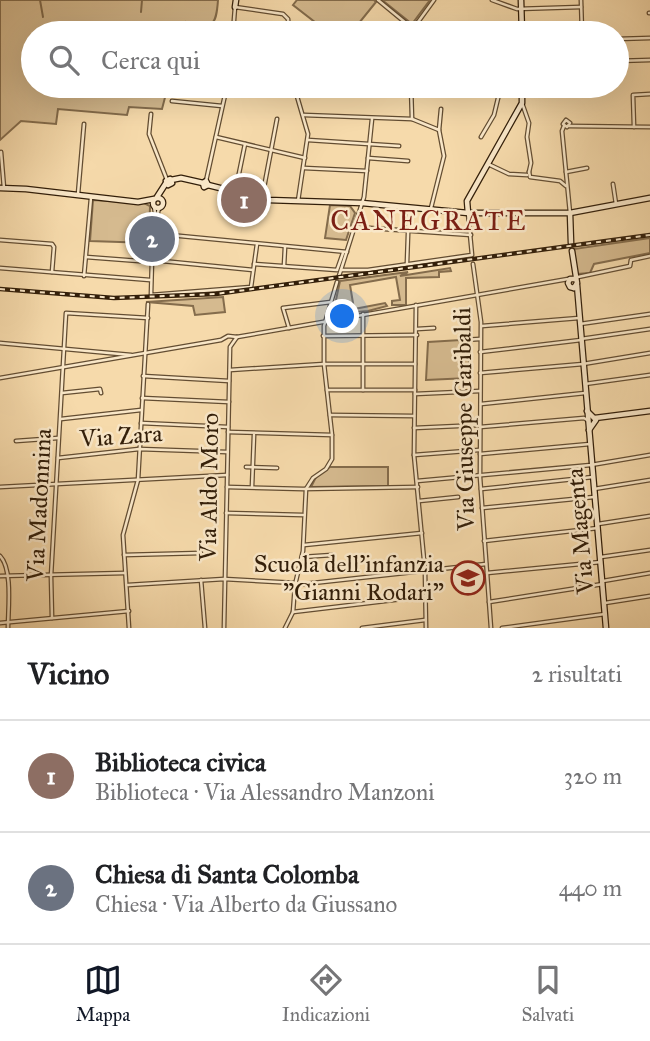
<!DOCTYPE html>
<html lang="it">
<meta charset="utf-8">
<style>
:root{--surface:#fff;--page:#f2f2f2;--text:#202124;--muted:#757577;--line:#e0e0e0;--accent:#111827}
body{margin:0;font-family:"IM FELL Great Primer",serif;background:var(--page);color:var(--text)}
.you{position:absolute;left:343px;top:317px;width:24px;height:24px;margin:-18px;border:5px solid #fff;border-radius:50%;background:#1a73e8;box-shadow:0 0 0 10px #1a73e833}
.badge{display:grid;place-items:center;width:46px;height:46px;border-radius:50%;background:var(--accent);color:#fff;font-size:23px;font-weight:700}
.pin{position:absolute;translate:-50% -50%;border:4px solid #fff;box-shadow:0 2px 7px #0006}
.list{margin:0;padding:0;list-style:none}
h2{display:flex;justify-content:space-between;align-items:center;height:91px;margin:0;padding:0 28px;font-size:30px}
h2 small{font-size:23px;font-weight:400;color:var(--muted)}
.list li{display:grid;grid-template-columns:46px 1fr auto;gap:21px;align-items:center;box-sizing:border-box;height:112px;padding:0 28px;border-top:2px solid var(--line)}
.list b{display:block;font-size:26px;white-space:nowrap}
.list p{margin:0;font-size:23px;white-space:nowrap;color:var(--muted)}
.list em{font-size:23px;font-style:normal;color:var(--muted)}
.icon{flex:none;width:38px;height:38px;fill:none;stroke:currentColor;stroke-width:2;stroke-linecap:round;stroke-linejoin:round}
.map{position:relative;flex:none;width:650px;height:628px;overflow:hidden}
.search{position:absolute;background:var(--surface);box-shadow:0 7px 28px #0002;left:21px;right:21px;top:21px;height:77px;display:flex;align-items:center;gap:18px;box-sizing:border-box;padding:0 24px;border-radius:38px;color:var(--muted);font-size:26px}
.sheet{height:315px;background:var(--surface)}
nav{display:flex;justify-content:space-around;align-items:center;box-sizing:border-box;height:98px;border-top:2px solid var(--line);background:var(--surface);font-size:19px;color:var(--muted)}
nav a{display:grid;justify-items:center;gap:4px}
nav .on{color:var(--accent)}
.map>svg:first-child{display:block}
</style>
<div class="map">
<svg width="650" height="628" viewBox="0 0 650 628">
<rect width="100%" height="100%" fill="#f6daab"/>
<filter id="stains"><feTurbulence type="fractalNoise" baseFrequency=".00286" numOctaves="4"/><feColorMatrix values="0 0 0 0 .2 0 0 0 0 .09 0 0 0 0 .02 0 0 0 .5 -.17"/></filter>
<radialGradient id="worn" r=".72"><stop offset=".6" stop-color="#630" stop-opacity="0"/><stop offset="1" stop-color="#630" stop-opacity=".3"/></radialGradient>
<g fill="#d5ba8f" stroke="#846c4c" stroke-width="2">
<path d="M0,0H218C216,29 212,27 186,22L182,33H33V86H168L162,109L129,107L127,115L58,109L56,124L21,121L0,140Z"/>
<path d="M297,0H374L376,2L351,33H329L293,5Z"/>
<path d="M382,0H430L412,24Z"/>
<path d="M93,200L144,203L150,206L149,243L90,241Z"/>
<path d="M330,205L350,206L355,213L346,240L325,238Z"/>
<path d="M650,238V253L594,264L590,273L577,274L574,249Z"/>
<path d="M450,268L451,271L439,272V277L406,278V305H392V301L400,300L396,277L350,285L354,309L385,303L387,306L368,311L333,314L340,281L408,272L400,276Z"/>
<path d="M223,297L225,312L195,315L193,306L146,302Z"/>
<path d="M461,340V342L469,341V378L426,380L428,342Z"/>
<path d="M330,467H388V486L311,487L316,477Z"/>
</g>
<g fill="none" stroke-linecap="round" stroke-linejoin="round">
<g stroke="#7f6849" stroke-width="2">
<path d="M40,0L43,17"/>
<path d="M141,12L142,0"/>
</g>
<defs>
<g id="street">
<path d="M378,0L412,28L422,33"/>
<path d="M492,0L517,9L581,7"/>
<path d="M581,0L582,33"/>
<path d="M649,13H650"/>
<path d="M233,33L235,7L283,14L288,19L289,33"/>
<path d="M410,33L434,0"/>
<path d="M617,39L650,38"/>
<path d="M617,61L650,60"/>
<path d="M294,86L308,134L298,201"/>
<path d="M318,86L411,91"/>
<path d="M411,86L412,119"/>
<path d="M462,86L461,89L521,91"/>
<path d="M172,101L222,106"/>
<path d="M522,103L529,123L527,137L531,163L529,172"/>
<path d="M151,114L149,134L167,180"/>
<path d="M304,115L412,119L439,130L444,156L431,208"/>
<path d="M566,120L570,123L567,127L563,124Z"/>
<path d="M564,126L562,131L570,213"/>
<path d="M569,126L650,127"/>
<path d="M634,127L633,95L650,94"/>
<path d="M439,130L441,109"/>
<path d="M216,137L305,158"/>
<path d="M481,137L494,115L500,90"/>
<path d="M308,140L399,146"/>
<path d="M1,152L4,188"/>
<path d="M368,158L408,161"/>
<path d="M488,164L509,174L527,175"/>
<path d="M304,168L367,171"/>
<path d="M529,172L530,177L560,181L566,186"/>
<path d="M566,172L587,168"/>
<path d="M206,181L227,86"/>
<path d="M613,184L616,204"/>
<path d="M235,193L245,144"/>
<path d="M78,194L84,124"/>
<path d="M262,198L277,119"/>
<path d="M154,207C157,221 155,229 170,235L347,252"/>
<path d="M159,208C155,221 161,229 172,235"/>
<path d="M355,227L471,235"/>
<path d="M156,236L152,260L151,295L251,287L257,244"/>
<path d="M0,240L52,244L54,247L52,272"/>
<path d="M86,257L152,262"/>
<path d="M152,260L253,270"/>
<path d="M407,263L409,207"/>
<path d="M254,264L337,270L343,253"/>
<path d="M473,264L481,322L480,477L491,628"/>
<path d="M284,266L285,247"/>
<path d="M0,268L150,280"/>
<path d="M341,270H368L472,255L468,213"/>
<path d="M84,276L91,198"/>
<path d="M339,276L364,197L372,119"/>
<path d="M578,277L630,266L631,260L650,256"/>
<path d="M416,305L414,455L425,570L426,628"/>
<path d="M363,314V390"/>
<path d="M580,324L650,314"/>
<path d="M482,326L579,318"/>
<path d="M289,328L283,308L331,302"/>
<path d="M417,329L434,328"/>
<path d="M323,336L417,335"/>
<path d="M581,339L650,329"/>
<path d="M463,340L480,339"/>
<path d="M0,343L131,355"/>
<path d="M480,352L581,340"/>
<path d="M230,370L324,364H415"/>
<path d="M480,373L583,364L650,353"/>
<path d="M143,376L229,381"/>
<path d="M0,378L221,340L228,336L237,337L568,279"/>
<path d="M585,384L650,375"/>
<path d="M327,390H415"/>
<path d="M62,393L100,389L101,393"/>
<path d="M415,394L480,391"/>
<path d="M142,398L229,402"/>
<path d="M481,404L585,393"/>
<path d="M330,415L414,416"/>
<path d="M61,419L141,410"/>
<path d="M141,423L228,427"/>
<path d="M480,427L584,418L587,420"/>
<path d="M414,428L480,425"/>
<path d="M228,432L332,435"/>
<path d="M16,441L58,438"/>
<path d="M480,454L590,444"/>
<path d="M414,455L479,450"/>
<path d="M58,458L139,449L227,452"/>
<path d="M246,467L277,468"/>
<path d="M417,481L591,465L650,455"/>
<path d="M0,487L227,475"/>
<path d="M227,487L303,489L418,487"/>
<path d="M252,487L254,435"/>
<path d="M481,489L593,477"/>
<path d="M594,489L650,480"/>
<path d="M419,501L458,497"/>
<path d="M482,508L594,497"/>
<path d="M226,513L303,515"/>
<path d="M598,524L650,516"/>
<path d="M484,541L598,528"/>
<path d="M304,545L422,533"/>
<path d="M124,555L201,553"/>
<path d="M0,556C13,569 8,610 8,628"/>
<path d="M302,557L332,555"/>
<path d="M601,557L650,550"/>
<path d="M487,573L601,562"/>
<path d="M0,576L125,573"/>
<path d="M201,580L205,628"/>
<path d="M603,581L650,573"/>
<path d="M128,585L224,579L296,583"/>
<path d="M295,585L486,564"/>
<path d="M489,602L603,584"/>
<path d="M605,603L650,596"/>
<path d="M293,612L427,596"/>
<path d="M52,618L51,576L66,313L148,318"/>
<path d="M0,623L129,611"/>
<path d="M129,628L123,535L138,480L148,304"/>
<path d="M224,628L230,347L237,337"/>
<path d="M285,628L293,612L295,585L303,551L306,489L313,478L326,469L332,459V435L324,364V326L337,282"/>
<path d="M362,628L425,620"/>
<path d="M502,628L605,614"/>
</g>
<g id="secondary">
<path d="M521,0L522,33"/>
<path d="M235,7L236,0"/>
<path d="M170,179L172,183L168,185L166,181Z"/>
<path d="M171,180L181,178L203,183"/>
<path d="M206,181L208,185L204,187L203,183Z"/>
<path d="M208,185L268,200L362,203L468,213H570L650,198"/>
<path d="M0,188L26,189L138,202L154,199"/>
<path d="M157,197L166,183"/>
<circle cx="158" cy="203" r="5"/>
<path d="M468,213L467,201L522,103V86"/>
<path d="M570,213L571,243"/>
<path d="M572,251L577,283L574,288"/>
<path d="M577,285L606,628"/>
<path d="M574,288L570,287L568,283L570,279H575"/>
<path d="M587,411L596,420L589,430"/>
<path d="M595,418L650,411"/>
</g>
</defs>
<use href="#street" stroke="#634d32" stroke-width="5"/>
<use href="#secondary" stroke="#321e09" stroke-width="7"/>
<use href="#street" stroke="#f9e7c8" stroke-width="2.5"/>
<use href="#secondary" stroke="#f9e7c8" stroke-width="4.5"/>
<defs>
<path id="rail" d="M0,289L114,298L216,294L650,235"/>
</defs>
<use href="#rail" stroke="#321e09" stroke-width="4.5"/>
<use href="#rail" stroke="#f9e7c8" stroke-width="2" stroke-dasharray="5" stroke-linecap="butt"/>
</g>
<defs>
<symbol id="school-ring" viewBox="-11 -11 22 22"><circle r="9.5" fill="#f9e7c8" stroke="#8f2418" stroke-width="1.5"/><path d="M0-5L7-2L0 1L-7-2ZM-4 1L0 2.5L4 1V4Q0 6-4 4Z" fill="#8f2418"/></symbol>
</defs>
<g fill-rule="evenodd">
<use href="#school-ring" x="449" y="559" width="38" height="38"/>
</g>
<g text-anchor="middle" stroke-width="5" stroke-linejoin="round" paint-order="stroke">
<g font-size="24" fill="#321e09" stroke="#f9e7c8">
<text transform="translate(464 419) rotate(-91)" y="8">Via Giuseppe Garibaldi</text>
<text transform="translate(121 436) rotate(-4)" y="8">Via Zara</text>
<text transform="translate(209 487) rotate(-89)" y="8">Via Aldo Moro</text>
<text transform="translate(39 505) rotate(-87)" y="8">Via Madonnina</text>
<text transform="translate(580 531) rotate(-95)" y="8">Via Magenta</text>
</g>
<g font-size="24" fill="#321e09" stroke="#f9e7c8" text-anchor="end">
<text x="444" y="572">Scuola dell'infanzia<tspan x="444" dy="28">"Gianni Rodari"</tspan></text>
</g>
<g font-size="28" letter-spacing="2" fill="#7a1f14" stroke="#f9e7c8">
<text x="429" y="230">CANEGRATE</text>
</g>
</g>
<rect width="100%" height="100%" filter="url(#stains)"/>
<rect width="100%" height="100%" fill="url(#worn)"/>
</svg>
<div class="you"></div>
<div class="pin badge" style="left:244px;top:200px;background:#8d6e63">1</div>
<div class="pin badge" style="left:152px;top:239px;background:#6b7280">2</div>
<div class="search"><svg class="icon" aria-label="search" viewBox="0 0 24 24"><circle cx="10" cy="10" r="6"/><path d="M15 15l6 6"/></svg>Cerca qui</div>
</div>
<section class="sheet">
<h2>Vicino<small>2 risultati</small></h2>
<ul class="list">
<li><span class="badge" style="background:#8d6e63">1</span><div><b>Biblioteca civica</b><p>Biblioteca · Via Alessandro Manzoni</p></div><em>320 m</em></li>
<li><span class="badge" style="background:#6b7280">2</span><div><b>Chiesa di Santa Colomba</b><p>Chiesa · Via Alberto da Giussano</p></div><em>440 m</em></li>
</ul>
</section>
<nav>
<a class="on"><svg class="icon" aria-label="map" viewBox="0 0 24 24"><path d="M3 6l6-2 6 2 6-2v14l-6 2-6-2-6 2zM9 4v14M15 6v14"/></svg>Mappa</a>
<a><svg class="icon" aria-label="directions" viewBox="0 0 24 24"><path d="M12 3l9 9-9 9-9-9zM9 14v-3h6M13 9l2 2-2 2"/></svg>Indicazioni</a>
<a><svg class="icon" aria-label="saved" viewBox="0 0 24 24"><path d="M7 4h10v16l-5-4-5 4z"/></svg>Salvati</a>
</nav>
